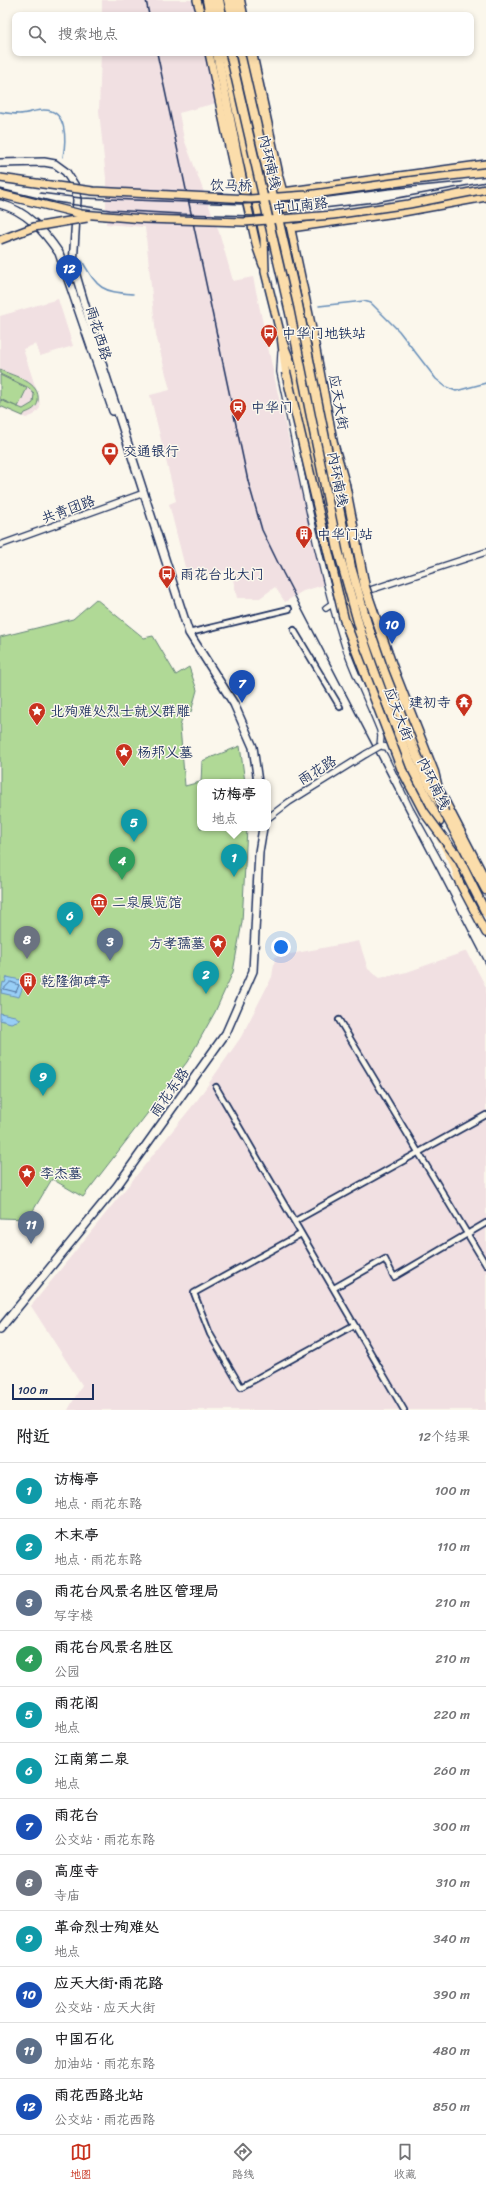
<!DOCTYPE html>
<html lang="zh">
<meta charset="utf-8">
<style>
:root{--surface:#fff;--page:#f2f2f2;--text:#202124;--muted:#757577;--line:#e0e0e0;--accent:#c8321e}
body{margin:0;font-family:Sriracha,"LXGW WenKai TC",sans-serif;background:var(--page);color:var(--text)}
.scale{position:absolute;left:12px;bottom:10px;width:82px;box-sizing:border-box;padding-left:4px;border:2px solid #1b2f5e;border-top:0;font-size:11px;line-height:14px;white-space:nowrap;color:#1b2f5e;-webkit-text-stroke:3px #fbf7ec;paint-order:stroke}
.you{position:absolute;left:281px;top:947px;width:14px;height:14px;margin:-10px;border:3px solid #fff;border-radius:50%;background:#1a73e8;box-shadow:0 0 0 6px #1a73e833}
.badge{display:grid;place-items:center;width:26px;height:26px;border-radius:50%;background:var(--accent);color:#fff;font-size:13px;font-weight:700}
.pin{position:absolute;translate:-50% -33px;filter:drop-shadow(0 1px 2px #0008)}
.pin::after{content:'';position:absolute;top:21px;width:14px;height:12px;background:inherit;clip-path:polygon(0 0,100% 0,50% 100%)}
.popup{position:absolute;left:197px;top:779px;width:74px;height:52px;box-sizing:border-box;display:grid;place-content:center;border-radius:8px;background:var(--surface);filter:drop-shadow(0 1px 3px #0005);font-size:13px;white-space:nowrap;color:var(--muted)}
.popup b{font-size:15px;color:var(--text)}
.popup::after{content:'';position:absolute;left:50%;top:100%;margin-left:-8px;border:8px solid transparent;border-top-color:var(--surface)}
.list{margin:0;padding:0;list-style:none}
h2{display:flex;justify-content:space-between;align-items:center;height:52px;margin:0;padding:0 16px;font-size:17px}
h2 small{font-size:13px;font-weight:400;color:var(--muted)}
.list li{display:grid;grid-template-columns:26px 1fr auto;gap:12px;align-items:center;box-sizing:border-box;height:56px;padding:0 16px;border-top:1px solid var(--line)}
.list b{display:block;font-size:15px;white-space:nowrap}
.list p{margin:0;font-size:13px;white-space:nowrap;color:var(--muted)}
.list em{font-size:13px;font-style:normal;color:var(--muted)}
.icon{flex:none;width:22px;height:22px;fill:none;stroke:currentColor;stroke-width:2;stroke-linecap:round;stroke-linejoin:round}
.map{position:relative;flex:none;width:486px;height:1410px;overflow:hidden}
.search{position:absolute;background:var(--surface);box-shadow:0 2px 6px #0003;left:12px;right:12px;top:12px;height:44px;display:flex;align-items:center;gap:10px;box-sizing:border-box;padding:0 14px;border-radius:8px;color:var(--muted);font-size:15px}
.sheet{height:724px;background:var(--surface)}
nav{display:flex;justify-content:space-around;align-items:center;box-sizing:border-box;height:56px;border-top:1px solid var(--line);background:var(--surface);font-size:11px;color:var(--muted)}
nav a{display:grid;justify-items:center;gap:2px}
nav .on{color:var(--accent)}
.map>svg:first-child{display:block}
</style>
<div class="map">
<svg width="486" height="1410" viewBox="0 0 486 1410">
<rect width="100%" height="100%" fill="#fbf7ec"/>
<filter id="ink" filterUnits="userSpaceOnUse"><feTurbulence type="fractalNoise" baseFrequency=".025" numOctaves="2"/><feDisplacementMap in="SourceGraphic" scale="8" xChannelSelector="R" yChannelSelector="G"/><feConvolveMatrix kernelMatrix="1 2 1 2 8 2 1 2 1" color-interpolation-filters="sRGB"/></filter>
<g filter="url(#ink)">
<g fill="#f1e0e2">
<path d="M102,0H193L196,15H102Z"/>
<path d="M101,53H205L216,103L179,113L184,139L220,235L233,281L253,277L278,394L324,585L303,591L285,602L275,587L260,598H237L231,570L187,575L169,504L176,501L150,395L170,390L156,335L145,227L106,224V178L99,111Z"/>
<path d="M58,299L73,346L40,356L36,344L23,349L39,398L40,408L34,415L26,418L0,407V316Z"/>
<path d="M359,941L368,969L380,978L407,972L467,951L486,987V1410H68L82,1385L31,1306L198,1099L241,1037L272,977L275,957Z"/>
</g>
<g fill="#b0d996" stroke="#66847a">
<path d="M0,370C14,376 41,382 38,401C37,408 31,411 25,413L23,416L0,406V400L23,409L33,403L34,394L29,388L0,374Z"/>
<path d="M0,375L27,388L18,407L0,399Z"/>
<path d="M96,599L144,638L153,636L176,675L189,667L197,690L191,712L183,715L180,727L185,786L200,782V828H247L242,922L233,972L215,1012L187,1062L83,1197L52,1179L28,1219L0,1218V637L73,619Z"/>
<path d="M240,746L245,782H201L202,761Z"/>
</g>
<g fill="#98cef6" stroke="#668eb9">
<path d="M7,977L25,981L19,997L1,993L3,982L5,983Z"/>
<path d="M0,1013L15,1016L20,1020L11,1023L0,1020Z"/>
</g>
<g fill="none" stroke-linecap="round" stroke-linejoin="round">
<path stroke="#4d6f9b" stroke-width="1" d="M11,982L19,985L16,992L4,989Z"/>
<g stroke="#668eb9" stroke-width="1.5">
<path d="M0,112C6,113 13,114 19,114C27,114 35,110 43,110C68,109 66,141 63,157"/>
<path d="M82,261C99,290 101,291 133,294"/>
<path d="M319,306L364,301L371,303L399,331L436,379L446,387L456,391L486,383"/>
</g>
<defs>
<g id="minor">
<path d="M294,630L340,707"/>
<path d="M189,633L289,609"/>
<path d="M339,1020L486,1265"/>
<path d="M216,1087L404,1410"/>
<path d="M295,1221L486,1115"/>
<path d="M301,1234L194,1293L210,1334L241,1387L354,1325"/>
<path d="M334,1288L385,1259L394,1277L486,1223"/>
</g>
<g id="tertiary">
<path d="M281,353L280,372C300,464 316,557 345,646C355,675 369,702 380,730L381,736L380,746L387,747L391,754L416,806L456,878"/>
<path d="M0,545L144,493"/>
<path d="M364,592L486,552"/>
<path d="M326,608L336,601"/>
<path d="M268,818L289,802L366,754"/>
</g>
<g id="secondary">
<path d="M0,163L44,162L55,164L66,172L75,186L77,200L73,265L104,370L189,633L234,704L253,747L258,782"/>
<path d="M0,204C27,211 44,231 59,253L113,411"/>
<path d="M0,1329L117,1186L226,1033L253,971L259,852L263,828"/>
</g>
<g id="primary">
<path d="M197,0L201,15"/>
<path d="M213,0L216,15"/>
<path d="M234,0L238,15"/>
<path d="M209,53L235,175L245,195L257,248L263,265"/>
<path d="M224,53L264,238L265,272L282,340L294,370L349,620L372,682"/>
<path d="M246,53L263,129L271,152"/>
<path d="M276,167L283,192L312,329L335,451"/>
<path d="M258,194L283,192L486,164"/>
<path d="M291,228L403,212L486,197"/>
<path d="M339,473L350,529"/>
<path d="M379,640L389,672L434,779"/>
<path d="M393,737L420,797"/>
<path d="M441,793L486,880"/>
<path d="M440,838L454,865L459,882L486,933"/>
</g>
<g id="trunk">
<path d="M207,0L210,15"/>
<path d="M219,0L222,15"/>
<path d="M228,0L232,15"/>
<path d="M240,0L243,15"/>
<path d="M217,53L245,195"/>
<path d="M252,53L278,172"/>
<path d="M282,340L286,372"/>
<path d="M334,446L345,484"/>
<path d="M367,623L409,739L428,782L486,890"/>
<path d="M360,629C382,697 407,759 439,822"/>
</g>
</defs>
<use href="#minor" stroke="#1b2f5e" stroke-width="8"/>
<use href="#tertiary" stroke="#1b2f5e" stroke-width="8"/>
<use href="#secondary" stroke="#1b2f5e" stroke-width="10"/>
<use href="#primary" stroke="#1b2f5e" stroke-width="10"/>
<use href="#trunk" stroke="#1b2f5e" stroke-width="11"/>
<use href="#minor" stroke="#fbf7ec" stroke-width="4.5"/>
<use href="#tertiary" stroke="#fbf7ec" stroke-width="5.5"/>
<use href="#secondary" stroke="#fbf7ec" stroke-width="7"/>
<use href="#primary" stroke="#fbddab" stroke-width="7"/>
<use href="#trunk" stroke="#fbddab" stroke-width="8"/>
<g stroke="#1b2f5e" stroke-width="1.5">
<path d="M146,0L149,15"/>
<path d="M157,53L248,481L262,530L283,573L486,964"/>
<path d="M0,189L55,202L110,210L181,214L255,216L376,202L486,182"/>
<path d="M40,193L81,198L241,204L297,201L388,189L462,182"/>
</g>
<defs>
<path id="tertiary-bridge" d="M366,754L380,746"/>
<g id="primary-bridge">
<path d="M0,178L93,191L250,199L307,195L415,180L486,172"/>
<path d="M0,194L81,214L144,219L244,222L333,215L409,204L486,189"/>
<path d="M0,240L34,227L87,218"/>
</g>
<g id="trunk-bridge">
<path d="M230,53L290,313L338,550L360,629"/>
<path d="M240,53L298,305L351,567L367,623"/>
<path d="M286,372L344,619L402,770L424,812L458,858"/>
<path d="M345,484L365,587L393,668L434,772L444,812"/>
<path d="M456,853L486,913"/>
</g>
</defs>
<use href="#tertiary-bridge" stroke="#1b2f5e" stroke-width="8" stroke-linecap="butt"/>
<use href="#primary-bridge" stroke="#1b2f5e" stroke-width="10" stroke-linecap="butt"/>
<use href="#trunk-bridge" stroke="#1b2f5e" stroke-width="11" stroke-linecap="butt"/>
<use href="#tertiary-bridge" stroke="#fbf7ec" stroke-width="5.5"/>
<use href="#primary-bridge" stroke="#fbddab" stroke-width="7"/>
<use href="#trunk-bridge" stroke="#fbddab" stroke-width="8"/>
</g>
</g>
<defs>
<symbol id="bus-pin" viewBox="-11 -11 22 30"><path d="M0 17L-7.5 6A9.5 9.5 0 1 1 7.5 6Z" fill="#c8321e" stroke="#fbf7ec"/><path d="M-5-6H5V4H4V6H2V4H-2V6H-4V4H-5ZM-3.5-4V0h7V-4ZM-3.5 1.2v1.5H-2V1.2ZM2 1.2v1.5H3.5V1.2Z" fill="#fff"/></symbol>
<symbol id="station-pin" viewBox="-11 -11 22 30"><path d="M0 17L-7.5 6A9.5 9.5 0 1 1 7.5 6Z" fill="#c8321e" stroke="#fbf7ec"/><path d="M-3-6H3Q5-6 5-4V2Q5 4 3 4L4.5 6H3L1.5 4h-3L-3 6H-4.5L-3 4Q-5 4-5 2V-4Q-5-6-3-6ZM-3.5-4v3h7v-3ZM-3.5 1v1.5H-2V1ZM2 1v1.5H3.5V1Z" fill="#fff"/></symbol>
<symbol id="bank-pin" viewBox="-11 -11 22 30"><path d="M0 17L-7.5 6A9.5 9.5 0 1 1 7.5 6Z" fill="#c8321e" stroke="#fbf7ec"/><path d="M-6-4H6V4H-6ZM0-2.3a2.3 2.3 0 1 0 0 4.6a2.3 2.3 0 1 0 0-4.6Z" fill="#fff"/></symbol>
<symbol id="building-pin" viewBox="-11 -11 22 30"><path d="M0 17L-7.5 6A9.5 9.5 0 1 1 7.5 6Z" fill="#c8321e" stroke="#fbf7ec"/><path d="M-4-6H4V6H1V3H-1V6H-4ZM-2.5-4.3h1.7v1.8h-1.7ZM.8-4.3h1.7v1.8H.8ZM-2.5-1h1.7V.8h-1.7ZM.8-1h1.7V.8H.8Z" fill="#fff"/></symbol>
<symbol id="temple-pin" viewBox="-11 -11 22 30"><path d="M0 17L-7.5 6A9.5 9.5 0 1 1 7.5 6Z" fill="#c8321e" stroke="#fbf7ec"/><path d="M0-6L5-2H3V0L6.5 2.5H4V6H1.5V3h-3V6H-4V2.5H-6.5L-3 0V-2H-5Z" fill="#fff"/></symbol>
<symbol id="sight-pin" viewBox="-11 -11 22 30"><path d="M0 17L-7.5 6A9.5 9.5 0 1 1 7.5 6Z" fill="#c8321e" stroke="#fbf7ec"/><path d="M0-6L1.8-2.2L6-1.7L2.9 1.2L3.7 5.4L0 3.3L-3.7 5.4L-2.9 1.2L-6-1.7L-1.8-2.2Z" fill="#fff"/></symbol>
<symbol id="museum-pin" viewBox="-11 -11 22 30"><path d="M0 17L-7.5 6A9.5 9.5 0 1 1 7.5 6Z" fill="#c8321e" stroke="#fbf7ec"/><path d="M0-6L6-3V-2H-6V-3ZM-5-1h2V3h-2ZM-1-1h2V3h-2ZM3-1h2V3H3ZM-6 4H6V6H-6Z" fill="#fff"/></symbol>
</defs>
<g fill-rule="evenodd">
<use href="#bus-pin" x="259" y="323" width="20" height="27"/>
<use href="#station-pin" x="228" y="397" width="20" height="27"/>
<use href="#bank-pin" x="100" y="441" width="20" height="27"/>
<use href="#building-pin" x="294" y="524" width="20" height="27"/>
<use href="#bus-pin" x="157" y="564" width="20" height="27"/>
<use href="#temple-pin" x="454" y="692" width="20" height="27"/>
<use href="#sight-pin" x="27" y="701" width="20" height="27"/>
<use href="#sight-pin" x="114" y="742" width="20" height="27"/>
<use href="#museum-pin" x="89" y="892" width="20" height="27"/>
<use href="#sight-pin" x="208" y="933" width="20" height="27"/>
<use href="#building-pin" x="18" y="971" width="20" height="27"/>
<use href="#sight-pin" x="17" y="1163" width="20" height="27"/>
</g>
<g text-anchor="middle" stroke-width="3" stroke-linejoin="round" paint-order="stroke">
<g font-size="14" fill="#1b2f5e" stroke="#fbf7ec">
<text transform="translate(270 162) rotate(77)" y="5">内环南线</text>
<text transform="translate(231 185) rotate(1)" y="5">饮马桥</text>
<text transform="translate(300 205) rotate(-6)" y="5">中山南路</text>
<text transform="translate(99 333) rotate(73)" y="5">雨花西路</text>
<text transform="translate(339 402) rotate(80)" y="5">应天大街</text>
<text transform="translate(338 479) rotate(79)" y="5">内环南线</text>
<text transform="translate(68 509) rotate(-20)" y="5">共青团路</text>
<text transform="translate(399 714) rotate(69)" y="5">应天大街</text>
<text transform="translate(317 770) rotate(-32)" y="5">雨花路</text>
<text transform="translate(434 783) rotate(64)" y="5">内环南线</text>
<text transform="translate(169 1092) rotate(-55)" y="5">雨花东路</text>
</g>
<g font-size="14" fill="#1b2f5e" stroke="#fbf7ec" text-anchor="start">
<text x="282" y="338">中华门地铁站</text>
<text x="251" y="412">中华门</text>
<text x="123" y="456">交通银行</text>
<text x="317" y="539">中华门站</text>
<text x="180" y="579">雨花台北大门</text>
<text x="451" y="707" text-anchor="end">建初寺</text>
<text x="50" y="716">北殉难处烈士就义群雕</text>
<text x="137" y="757">杨邦乂墓</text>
<text x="112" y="907">二泉展览馆</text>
<text x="205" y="948" text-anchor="end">方孝孺墓</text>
<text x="41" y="986">乾隆御碑亭</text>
<text x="40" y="1178">李杰墓</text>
</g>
</g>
</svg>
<div class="scale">100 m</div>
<div class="you"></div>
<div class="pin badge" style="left:234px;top:877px;background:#0f9aa8">1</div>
<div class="popup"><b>访梅亭</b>地点</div>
<div class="pin badge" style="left:206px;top:994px;background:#0f9aa8">2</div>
<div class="pin badge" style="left:110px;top:961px;background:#5c6f8a">3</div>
<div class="pin badge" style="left:122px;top:880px;background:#2e9e5b">4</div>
<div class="pin badge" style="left:134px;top:842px;background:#0f9aa8">5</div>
<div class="pin badge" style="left:70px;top:935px;background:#0f9aa8">6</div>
<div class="pin badge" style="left:242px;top:703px;background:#1a4fb4">7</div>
<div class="pin badge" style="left:27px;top:959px;background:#6b7280">8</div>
<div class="pin badge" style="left:43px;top:1096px;background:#0f9aa8">9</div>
<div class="pin badge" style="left:392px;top:644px;background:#1a4fb4">10</div>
<div class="pin badge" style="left:31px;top:1244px;background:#5c6f8a">11</div>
<div class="pin badge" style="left:69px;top:288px;background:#1a4fb4">12</div>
<div class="search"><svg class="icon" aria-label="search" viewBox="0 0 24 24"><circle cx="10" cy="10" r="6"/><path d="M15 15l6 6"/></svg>搜索地点</div>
</div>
<section class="sheet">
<h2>附近<small>12个结果</small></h2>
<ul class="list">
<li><span class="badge" style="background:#0f9aa8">1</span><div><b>访梅亭</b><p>地点 · 雨花东路</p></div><em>100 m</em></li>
<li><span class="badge" style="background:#0f9aa8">2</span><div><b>木末亭</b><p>地点 · 雨花东路</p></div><em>110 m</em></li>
<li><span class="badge" style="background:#5c6f8a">3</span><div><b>雨花台风景名胜区管理局</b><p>写字楼</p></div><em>210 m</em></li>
<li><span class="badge" style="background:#2e9e5b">4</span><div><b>雨花台风景名胜区</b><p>公园</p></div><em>210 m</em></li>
<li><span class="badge" style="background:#0f9aa8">5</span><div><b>雨花阁</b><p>地点</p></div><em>220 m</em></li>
<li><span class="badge" style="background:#0f9aa8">6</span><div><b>江南第二泉</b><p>地点</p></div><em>260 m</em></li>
<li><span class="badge" style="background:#1a4fb4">7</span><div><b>雨花台</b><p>公交站 · 雨花东路</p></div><em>300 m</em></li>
<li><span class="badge" style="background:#6b7280">8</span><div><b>高座寺</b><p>寺庙</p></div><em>310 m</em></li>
<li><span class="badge" style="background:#0f9aa8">9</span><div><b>革命烈士殉难处</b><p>地点</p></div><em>340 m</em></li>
<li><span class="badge" style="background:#1a4fb4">10</span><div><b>应天大街·雨花路</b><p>公交站 · 应天大街</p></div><em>390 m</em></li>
<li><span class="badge" style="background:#5c6f8a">11</span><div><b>中国石化</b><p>加油站 · 雨花东路</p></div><em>480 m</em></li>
<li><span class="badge" style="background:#1a4fb4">12</span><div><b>雨花西路北站</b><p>公交站 · 雨花西路</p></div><em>850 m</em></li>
</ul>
</section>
<nav>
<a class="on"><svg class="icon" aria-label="map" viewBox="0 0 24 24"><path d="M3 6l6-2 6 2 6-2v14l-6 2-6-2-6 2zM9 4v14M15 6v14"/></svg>地图</a>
<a><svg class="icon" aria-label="directions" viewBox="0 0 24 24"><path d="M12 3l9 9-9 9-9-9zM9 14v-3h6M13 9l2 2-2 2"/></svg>路线</a>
<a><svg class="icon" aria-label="saved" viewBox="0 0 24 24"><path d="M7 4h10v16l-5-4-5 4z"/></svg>收藏</a>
</nav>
